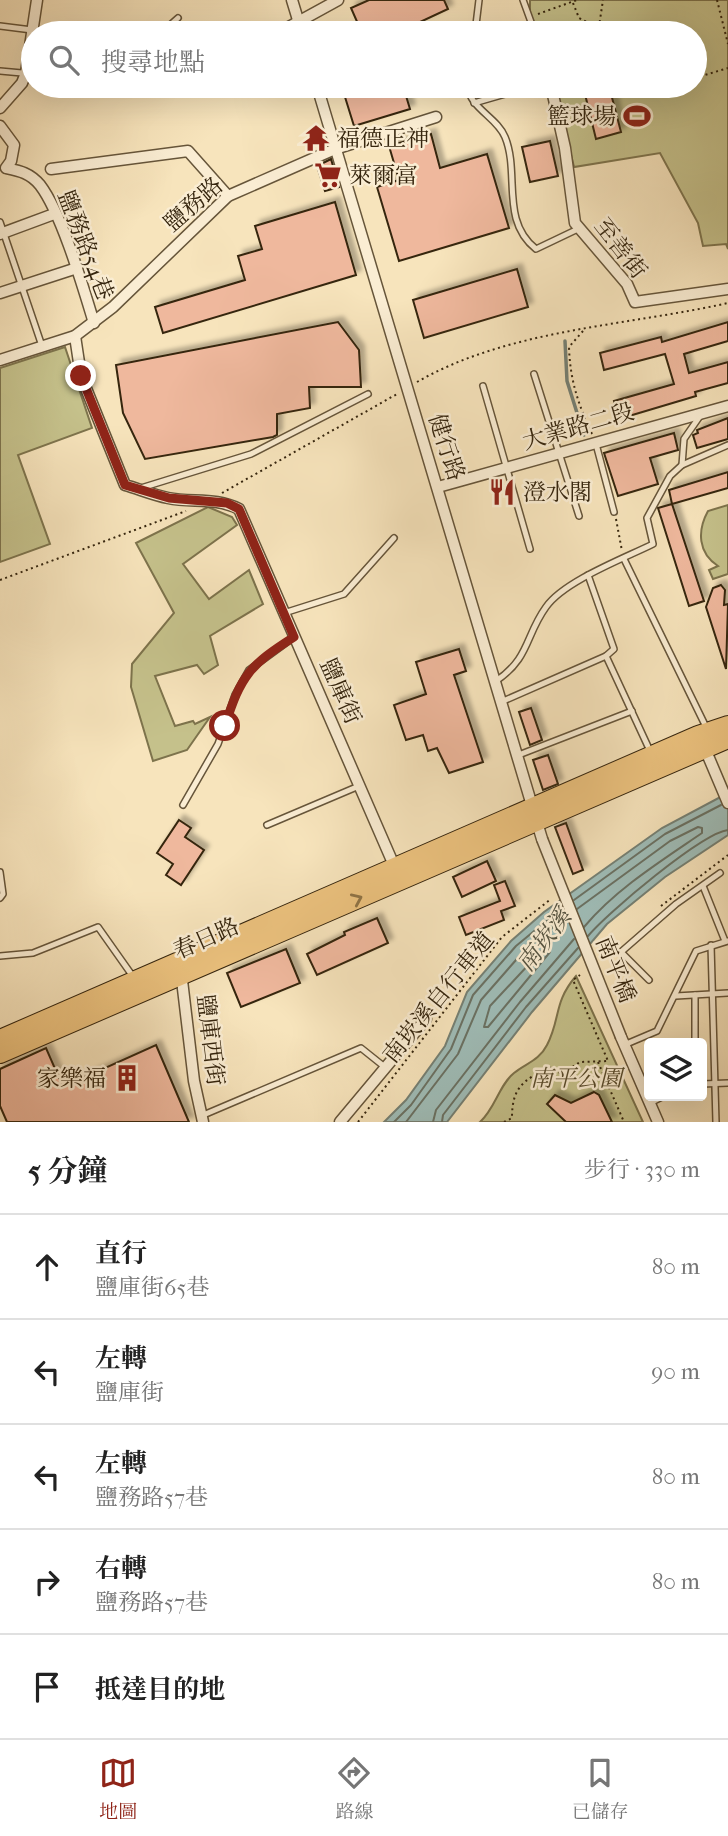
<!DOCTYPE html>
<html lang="zh-TW">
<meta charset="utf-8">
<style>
:root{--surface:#fff;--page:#f2f2f2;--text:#222;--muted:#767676;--line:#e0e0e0;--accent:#8f2418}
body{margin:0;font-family:"IM FELL French Canon","Noto Serif TC",serif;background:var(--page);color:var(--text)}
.controls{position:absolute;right:21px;bottom:21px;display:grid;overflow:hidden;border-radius:7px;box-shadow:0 7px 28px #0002}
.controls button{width:63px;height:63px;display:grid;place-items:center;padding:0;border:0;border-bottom:2px solid var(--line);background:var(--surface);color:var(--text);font:35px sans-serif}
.stop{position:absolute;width:21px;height:21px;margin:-16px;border:5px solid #8f2418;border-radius:50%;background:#fff}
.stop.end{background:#8f2418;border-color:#fff;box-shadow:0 2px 7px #0008}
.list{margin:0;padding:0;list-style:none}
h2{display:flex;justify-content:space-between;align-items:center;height:91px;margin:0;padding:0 28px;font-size:30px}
h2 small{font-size:23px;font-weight:400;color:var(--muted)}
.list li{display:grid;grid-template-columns:46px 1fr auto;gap:21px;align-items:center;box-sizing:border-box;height:105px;padding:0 28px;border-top:2px solid var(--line)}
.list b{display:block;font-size:26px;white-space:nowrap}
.list p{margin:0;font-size:23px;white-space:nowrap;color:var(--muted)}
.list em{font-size:23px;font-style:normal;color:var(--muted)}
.icon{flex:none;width:38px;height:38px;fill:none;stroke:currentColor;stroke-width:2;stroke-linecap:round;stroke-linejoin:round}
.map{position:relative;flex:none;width:728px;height:1122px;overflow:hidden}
.search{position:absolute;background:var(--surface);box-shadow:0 7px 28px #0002;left:21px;right:21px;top:21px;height:77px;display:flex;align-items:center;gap:18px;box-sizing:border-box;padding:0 24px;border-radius:38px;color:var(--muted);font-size:26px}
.sheet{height:616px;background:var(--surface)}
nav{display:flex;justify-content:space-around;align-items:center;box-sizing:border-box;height:98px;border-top:2px solid var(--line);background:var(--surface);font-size:19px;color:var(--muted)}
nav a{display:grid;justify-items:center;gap:4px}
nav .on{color:var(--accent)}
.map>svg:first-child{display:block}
</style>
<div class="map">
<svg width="728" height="1122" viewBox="0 0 728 1122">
<defs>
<filter id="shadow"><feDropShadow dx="5" dy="-5" stdDeviation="2" flood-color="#0004"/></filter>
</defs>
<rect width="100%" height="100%" fill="#f7e4bc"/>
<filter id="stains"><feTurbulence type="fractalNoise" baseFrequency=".00286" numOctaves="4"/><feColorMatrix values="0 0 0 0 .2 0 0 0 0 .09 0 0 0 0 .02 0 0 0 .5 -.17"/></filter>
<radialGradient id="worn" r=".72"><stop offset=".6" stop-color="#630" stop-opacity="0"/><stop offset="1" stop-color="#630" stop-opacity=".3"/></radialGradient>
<g fill="#c5c18b" stroke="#7d734c" stroke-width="2">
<path d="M530,0H728V249L726,244L703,246L698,223L660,153L574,167L554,86H695V33H536L530,17Z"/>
<path d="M65,347L92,428L18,455L50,544L0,562V368Z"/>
<path d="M728,505V574L713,579L709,570L718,566C698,553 697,531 708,511Z"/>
<path d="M208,507L232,517L237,525L183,564L209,599L249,570L263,604L210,636L218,665L204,674L197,665L155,676L175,726L193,721L195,724L210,717L187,750L153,761L131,687L132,664L174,613L136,543Z"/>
<path d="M576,976L643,1122H480C495,1109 499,1085 514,1073C526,1063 539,1061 547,1045C561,1018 553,1003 576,976Z"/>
</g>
<path fill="#9fbdb8" stroke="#758074" stroke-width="2" d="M728,793V835L665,877L607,924L532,1012L447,1122H384L406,1100L445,1046L467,992L511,941L544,912L662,828Z"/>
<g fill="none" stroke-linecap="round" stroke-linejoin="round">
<g stroke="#6a7163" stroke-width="2">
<path d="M574,900L665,834L721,805"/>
<path d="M577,909L670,841L698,827L702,828V833C661,861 616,889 584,927"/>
<path d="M588,936C607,913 702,833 728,830"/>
<path d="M545,947H549L550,952L488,1027H484L490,1006Z"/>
<path d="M394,1122L411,1105L451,1049L473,995L516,946L562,908"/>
<path d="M406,1122L458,1054L481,1000L523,952L565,917"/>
<path d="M433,1122L436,1110L520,1002L574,939"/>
<path d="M442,1122L443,1115L526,1007L578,948"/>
</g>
<path stroke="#758074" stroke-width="3.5" d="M565,341L567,381L584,435"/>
</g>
<g fill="#efb89d" stroke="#35250e" stroke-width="2" filter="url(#shadow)">
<path d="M369,0H444L448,9L405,29L407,33H362L351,8Z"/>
<path d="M383,86H403L410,109L354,126L345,97Z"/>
<path d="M583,86H609L621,132L596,139Z"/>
<path d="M431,134L440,168L487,154L509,228L399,261L377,187L399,180L389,146Z"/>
<path d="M550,141L558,176L530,182L522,147Z"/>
<path d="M331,159L339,187L325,191L317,166Z"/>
<path d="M335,202L356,275L163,333L155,307L245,280L238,256L262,249L255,226Z"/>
<path d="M517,269L528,307L424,338L413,300Z"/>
<path d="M338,322L359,350L361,387H309L310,408L277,414V435L273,437L145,459L123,413L116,365Z"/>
<path d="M728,322V341L684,354L689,373L728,362V383L695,392L696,396L619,419L614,401L674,384L665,354L604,370L600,353L661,337L662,342Z"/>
<path d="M728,418V439L697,448L693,435L698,433L697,430Z"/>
<path d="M674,433L678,450L650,458L658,484L618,496L604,453Z"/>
<path d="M728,472V488L672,504L669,490Z"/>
<path d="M672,504L704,601L689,606L658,508Z"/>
<path d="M721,585L725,590L724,605L728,604L726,669L706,607L713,588Z"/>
<path d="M459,649L466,671L454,675L483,762L449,773L437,748L428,751L423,735L406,740L394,705L426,694L416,662Z"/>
<path d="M531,708L542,740L530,745L519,712Z"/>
<path d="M548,755L558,784L543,790L533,760Z"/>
<path d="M179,820L191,828L185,837L204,850L181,885L166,875L173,864L157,853Z"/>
<path d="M566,823L583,870L573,874L555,827Z"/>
<path d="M487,861L496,881L462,897L453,877Z"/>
<path d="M505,881L515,906L501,911L504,920L466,935L459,917L500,901L494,885Z"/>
<path d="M377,918L388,943L317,975L307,954L345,935L344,932Z"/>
<path d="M286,949L300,983L241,1007L227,973Z"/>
<path d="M156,1045L189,1122H7L0,1106V1069L46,1048L63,1087Z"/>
<path d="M594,1092L599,1095L612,1122H566L547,1104L555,1095L571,1103Z"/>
</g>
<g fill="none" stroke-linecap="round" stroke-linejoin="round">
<defs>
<g id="service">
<path d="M523,0L535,33"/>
<path d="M0,26L32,30"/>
<path d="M161,33L178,18"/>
<path d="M475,33L479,0"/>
<path d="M0,71L33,74"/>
<path d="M468,86C469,108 497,117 505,137C520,173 500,221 536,249L580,228"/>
<path d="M474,103L533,86"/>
<path d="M0,222L42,346"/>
<path d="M534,374L579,516"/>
<path d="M483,386L530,549"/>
<path d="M596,444L614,512"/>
<path d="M682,465L728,445"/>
<path d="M141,488L251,454L368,394"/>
<path d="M624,559L707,729"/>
<path d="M588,575L614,649L606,656L651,753"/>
<path d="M284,613L344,594L394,538"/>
<path d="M496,681C530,658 525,636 546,607C564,581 625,558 653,544L647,518L670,476L682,465L684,439L700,416"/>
<path d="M501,702L606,656"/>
<path d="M516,756L632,711"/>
<path d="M183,805L218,744L235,695L249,670L294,637"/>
<path d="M267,825L359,786"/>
<path d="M0,872L3,894L0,898"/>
<path d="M703,886L725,941"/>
<path d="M711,945L716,1122"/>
<path d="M0,956L33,953L98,927L134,978"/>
<path d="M649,980L621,952L676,904L720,873"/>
<path d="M676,996L728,993"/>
<path d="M695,1043V995"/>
<path d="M624,1045L657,1031L696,951L728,941"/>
<path d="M702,1084L728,1083"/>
<path d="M650,1103L664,1096"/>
<path d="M201,1116L361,1048L386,1068"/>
</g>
<g id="minor">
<path d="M292,0L302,33"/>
<path d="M278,33L338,0"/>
<path d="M317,86L542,839"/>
<path d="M551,86L565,148L575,223L627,284L635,302L728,289"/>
<path d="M0,108L22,83L26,73L37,0"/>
<path d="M0,126L14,145L11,161L6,168C20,171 30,173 40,185C62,214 83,287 94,323"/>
<path d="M51,169L188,151L228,196"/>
<path d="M0,234L54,214"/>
<path d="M0,293L77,268"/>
<path d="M75,336L81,376L125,485C139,489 153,495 168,498C192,503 216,497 239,509L396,870"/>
<path d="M0,360L75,336L113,307L228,196L335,149L436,117"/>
<path d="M438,487L728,406"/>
<path d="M703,744L728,803"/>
<path d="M181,972L194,1081L203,1122"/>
<path d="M621,1037L658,1122"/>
<path d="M340,1122L426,1019"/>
</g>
<g id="primary">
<path d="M0,1039L698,735L728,725"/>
<path d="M0,1054L728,739"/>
</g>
</defs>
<use href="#service" stroke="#66553a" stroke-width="8"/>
<use href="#minor" stroke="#66553a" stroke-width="13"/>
<use href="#primary" stroke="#35250e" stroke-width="20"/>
<g stroke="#35250e" stroke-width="2" stroke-dasharray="2 3.5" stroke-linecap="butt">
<path d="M717,0L728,44"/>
<path d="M573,3L579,18L596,27"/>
<path d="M538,14L577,0"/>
<path d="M598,33L603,0"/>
<path d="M695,78L728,68"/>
<path d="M648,93L671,86"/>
<path d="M583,331L569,347C570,380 578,404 592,434"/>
<path d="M417,382C509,329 626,326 728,303"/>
<path d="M222,493L397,394"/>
<path d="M616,519L622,551"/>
<path d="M0,580L186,511"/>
<path d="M661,906L728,855"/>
<path d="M602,960L612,953"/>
<path d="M598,1062L624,1122"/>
<path d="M358,1122L502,937L551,899"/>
<path d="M504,1122L512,1118C512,1087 523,1081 549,1067L562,1074L580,1062L608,1061L573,980L580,975"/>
</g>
<use href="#service" stroke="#faedd3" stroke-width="5"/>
<use href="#minor" stroke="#faedd3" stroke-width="10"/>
<use href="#primary" stroke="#ecc27e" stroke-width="18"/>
<defs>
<path id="minor-bridge" d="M542,839L621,1037"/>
</defs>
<use href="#minor-bridge" stroke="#66553a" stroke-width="13" stroke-linecap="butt"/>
<use href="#minor-bridge" stroke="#faedd3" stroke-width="10"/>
</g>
<defs><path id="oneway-chevron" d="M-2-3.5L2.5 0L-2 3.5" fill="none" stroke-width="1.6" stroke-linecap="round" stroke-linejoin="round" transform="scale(1.75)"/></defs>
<use stroke="#907446" href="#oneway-chevron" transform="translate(357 899) rotate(-24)"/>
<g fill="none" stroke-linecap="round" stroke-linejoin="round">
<path stroke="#8f2418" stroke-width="9" d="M81,376L125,485L169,498L227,503L239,509L294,637C250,665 241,675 225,726"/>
</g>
<defs>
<symbol id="stadium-bare" viewBox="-9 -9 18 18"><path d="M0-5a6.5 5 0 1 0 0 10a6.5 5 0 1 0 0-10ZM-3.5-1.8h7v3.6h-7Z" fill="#8f2418" stroke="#faedd3" stroke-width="2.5" paint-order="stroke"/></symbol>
<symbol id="temple-bare" viewBox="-9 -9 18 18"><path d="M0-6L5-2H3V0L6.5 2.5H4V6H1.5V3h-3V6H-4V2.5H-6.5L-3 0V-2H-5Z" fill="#8f2418" stroke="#faedd3" stroke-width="2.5" paint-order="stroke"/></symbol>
<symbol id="supermarket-bare" viewBox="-9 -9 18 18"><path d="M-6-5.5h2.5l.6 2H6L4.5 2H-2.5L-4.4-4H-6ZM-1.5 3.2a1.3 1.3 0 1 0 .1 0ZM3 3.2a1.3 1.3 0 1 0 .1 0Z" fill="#8f2418" stroke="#faedd3" stroke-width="2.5" paint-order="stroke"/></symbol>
<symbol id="restaurant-bare" viewBox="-9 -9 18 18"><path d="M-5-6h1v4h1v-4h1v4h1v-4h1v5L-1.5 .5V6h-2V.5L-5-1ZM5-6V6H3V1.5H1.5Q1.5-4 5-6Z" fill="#8f2418" stroke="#faedd3" stroke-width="2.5" paint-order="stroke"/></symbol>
<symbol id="building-bare" viewBox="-9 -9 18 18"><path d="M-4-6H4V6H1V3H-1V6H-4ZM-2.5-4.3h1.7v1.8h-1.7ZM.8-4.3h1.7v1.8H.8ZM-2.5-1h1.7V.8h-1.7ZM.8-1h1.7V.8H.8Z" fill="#8f2418" stroke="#faedd3" stroke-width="2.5" paint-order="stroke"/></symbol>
</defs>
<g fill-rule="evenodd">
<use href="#stadium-bare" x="618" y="97" width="38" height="38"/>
<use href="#temple-bare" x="297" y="119" width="38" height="38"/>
<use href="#supermarket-bare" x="309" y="156" width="38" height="38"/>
<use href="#restaurant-bare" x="483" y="473" width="38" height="38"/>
<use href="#building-bare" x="108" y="1059" width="38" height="38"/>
</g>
<g text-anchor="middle" stroke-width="5" stroke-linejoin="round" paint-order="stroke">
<g font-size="23" fill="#35250e" stroke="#faedd3" text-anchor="start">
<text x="616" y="124" text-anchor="end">籃球場</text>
<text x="337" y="146">福德正神</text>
<text x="349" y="183">萊爾富</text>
<text x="523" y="500">澄水閣</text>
<text x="106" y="1086" text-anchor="end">家樂福</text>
</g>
<g font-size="23" fill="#35250e" stroke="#faedd3">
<text transform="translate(193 204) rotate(-41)" y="8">鹽務路</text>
<text transform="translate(86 245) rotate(69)" y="8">鹽務路54巷</text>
<text transform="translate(621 248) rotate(52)" y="8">至善街</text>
<text transform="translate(578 426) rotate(-16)" y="8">大業路二段</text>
<text transform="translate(447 447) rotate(72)" y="8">健行路</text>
<text transform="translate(341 691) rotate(66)" y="8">鹽庫街</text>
<text transform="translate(206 938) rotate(-24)" y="8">春日路</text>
<text transform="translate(616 969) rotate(68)" y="8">南平橋</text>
<text transform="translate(438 997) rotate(-51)" y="8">南崁溪自行車道</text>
<text transform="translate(211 1040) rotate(83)" y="8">鹽庫西街</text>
</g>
<g font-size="23" font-style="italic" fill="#594c2d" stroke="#faedd3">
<text x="576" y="1086">南平公園</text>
</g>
<g font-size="24" font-style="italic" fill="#555341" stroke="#faedd3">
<text transform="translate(544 940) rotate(-53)" y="8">南崁溪</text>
</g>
</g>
<rect width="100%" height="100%" filter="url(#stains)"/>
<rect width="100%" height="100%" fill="url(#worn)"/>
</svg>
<div class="controls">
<button><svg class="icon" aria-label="layers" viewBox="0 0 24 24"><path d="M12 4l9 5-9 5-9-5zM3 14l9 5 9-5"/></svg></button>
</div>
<div class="stop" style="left:225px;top:726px"></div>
<div class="stop end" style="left:81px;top:376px"></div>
<div class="search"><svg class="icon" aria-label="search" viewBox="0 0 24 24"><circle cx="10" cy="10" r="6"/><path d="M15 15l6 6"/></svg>搜尋地點</div>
</div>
<section class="sheet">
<h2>5 分鐘<small>步行 · 330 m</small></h2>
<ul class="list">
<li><svg class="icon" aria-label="ahead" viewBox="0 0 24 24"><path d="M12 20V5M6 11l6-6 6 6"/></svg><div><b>直行</b><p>鹽庫街65巷</p></div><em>80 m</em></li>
<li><svg class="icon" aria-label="left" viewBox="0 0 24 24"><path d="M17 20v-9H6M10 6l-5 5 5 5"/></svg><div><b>左轉</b><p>鹽庫街</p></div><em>90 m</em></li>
<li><svg class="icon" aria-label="left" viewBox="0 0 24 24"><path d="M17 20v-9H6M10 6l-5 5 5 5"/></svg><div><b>左轉</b><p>鹽務路57巷</p></div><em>80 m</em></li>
<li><svg class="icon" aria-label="right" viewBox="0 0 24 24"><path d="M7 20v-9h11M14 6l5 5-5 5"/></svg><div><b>右轉</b><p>鹽務路57巷</p></div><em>80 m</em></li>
<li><svg class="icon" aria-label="arrive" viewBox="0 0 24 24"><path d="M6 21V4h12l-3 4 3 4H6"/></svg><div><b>抵達目的地</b></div></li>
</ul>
</section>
<nav>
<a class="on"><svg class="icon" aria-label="map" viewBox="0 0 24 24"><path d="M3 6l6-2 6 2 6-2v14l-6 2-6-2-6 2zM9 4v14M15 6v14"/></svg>地圖</a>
<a><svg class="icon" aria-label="directions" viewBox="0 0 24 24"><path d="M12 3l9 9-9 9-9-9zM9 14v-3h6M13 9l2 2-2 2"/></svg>路線</a>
<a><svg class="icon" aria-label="saved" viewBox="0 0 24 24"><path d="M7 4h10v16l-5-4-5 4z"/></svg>已儲存</a>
</nav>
